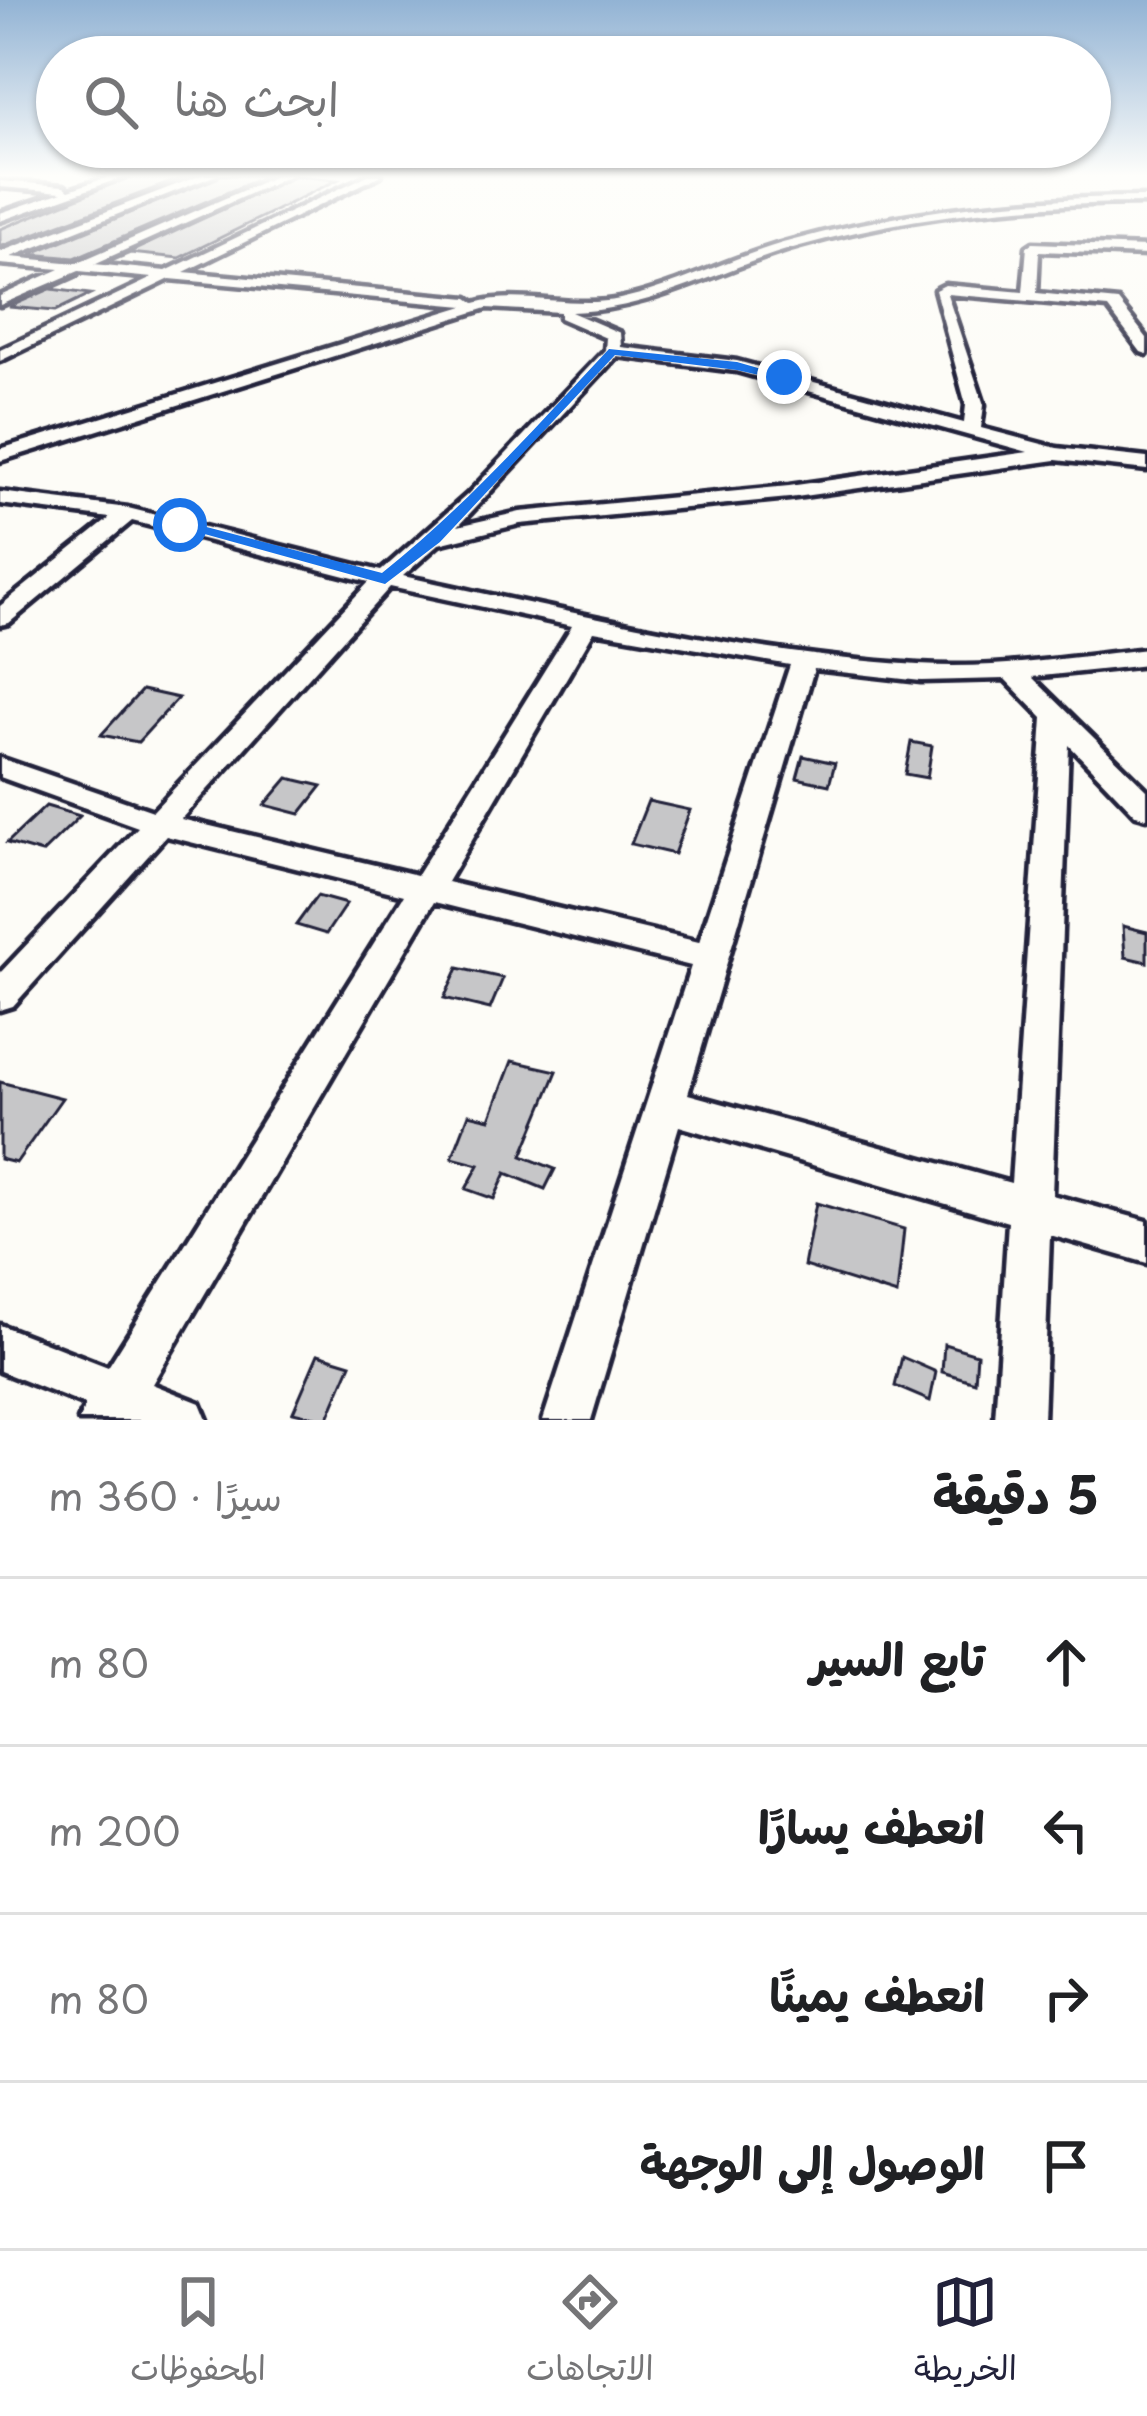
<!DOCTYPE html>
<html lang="ar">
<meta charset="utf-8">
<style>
:root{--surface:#fff;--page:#f2f2f2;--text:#202124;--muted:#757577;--line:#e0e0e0;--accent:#22223b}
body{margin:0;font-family:"Playpen Sans","Playpen Sans Arabic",sans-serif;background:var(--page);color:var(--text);direction:rtl}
.stop{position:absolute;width:36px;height:36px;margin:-27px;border:9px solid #1a73e8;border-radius:50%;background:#fff}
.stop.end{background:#1a73e8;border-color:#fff;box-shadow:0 3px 12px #0008}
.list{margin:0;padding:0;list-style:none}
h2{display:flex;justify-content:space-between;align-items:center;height:156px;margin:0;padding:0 48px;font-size:51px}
h2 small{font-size:39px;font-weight:400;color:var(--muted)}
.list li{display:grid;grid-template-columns:78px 1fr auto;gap:36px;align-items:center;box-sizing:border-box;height:168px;padding:0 48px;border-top:3px solid var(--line)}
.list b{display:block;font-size:45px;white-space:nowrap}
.list em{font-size:39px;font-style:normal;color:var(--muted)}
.icon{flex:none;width:66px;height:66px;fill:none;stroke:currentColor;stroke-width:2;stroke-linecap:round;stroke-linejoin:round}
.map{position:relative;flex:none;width:1147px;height:1420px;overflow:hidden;direction:ltr}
.search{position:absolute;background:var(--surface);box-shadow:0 3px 9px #0004;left:36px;right:36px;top:36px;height:132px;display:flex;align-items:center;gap:30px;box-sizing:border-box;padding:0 42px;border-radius:66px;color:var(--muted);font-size:45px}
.sheet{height:828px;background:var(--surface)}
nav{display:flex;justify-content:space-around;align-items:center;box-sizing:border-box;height:168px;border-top:3px solid var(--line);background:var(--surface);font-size:33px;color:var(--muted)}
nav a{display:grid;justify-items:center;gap:6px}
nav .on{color:var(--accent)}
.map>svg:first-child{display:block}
</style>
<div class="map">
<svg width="1147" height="1420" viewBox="0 0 1147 1420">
<rect width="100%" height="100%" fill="#fdfcf7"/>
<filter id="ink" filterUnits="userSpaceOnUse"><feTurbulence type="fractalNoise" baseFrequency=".00833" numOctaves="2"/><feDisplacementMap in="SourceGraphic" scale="24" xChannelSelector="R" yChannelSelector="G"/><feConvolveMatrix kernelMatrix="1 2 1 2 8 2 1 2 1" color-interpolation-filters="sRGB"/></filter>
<g filter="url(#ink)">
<g fill="#c6c6c8" stroke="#22223b" stroke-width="3">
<path d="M134,175H190L0,247V229Z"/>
<path d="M220,175H268L75,258L30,254Z"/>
<path d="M295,176L337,180L179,258L130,253L111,261Z"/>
<path d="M80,276L51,289L90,294L55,311L9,307Z"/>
<path d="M142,690L178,698L138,742L101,735Z"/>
<path d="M911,742L932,746L927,778L905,774Z"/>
<path d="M803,756L835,763L829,785L797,778Z"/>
<path d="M288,778L322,786L300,814L265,805Z"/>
<path d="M648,801L690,810L674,854L631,844Z"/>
<path d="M46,806L80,816L42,853L7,843Z"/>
<path d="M317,896L346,904L326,934L296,925Z"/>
<path d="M1123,926L1147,932V962L1125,957Z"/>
<path d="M458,968L503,978L490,1009L444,998Z"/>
<path d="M512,1061L557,1071L522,1156L555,1169L545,1189L506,1173L494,1199L466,1189L479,1165L452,1158L469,1114L490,1119Z"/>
<path d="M0,1082L62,1098L16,1163L0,1159Z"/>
<path d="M816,1203L904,1229L897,1295L804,1266Z"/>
<path d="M944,1344L977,1354L975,1382L942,1372Z"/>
<path d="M318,1354L351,1364L327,1420L293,1412Z"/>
<path d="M902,1357L936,1372L930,1401L895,1386Z"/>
</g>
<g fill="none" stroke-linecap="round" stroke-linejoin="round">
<defs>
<g id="street">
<path d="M115,175H129L0,221V213L62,192L0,187V181L64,186L69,190Z"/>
<path d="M202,175H216L11,257L76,263L278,175H291L94,264L166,271L368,175H381L184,272L468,298L475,303C518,290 573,309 620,299C680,286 735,255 794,240C909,209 1028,197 1147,197V203C1030,203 913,214 800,246C723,267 653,310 571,312L620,333L621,347L737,361L964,423L966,405L935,290L945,285L1023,292L1027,247L1033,243L1147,247V255L1039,251L1037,293L1118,301L1147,338V354L1141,352L1108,308L947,294L984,405L981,428L1057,448L1147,458V470L1056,460L789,498L520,524L439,544L403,576C572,612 745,654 918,665C994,670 1072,657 1147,649V665L1032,677L1147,790V818L1136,815L1069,745L1052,1195L1147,1221V1263L1050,1235L1043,1420H995L1008,1222L679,1126L591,1420H543L691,966L434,902L152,1384L200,1403L207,1420H79L85,1405L0,1371V1325L108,1367L404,895L166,836L13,1006L0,1010V973L138,827L0,777V758L153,811L369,582L132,521L9,623L0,625V606L110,518L0,504V492L128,508L381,571L468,494L605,350L606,338L560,318V312L487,308L0,461V449L464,306L170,279L0,361V350L152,278L79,271L0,305V296L60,269L0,264V252ZM617,356L736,371L1028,452L789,486L520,512L458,526ZM390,587L572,626L417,875L181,819ZM594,631L790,665L699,942L447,882ZM814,669L921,681L1005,679L1043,718L1011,1183L688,1094Z"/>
</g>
</defs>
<use href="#street" stroke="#22223b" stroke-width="9"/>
<use href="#street" fill="#fdfcf7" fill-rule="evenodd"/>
</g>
</g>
<linearGradient id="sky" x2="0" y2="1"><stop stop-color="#92b3d4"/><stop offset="0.47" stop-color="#fefefb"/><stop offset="1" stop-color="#fefefb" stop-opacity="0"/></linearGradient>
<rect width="1147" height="373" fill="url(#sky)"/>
<path fill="#1a73e8" d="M609,349L737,362L790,377L784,381L737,370L615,355L440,542L385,584L172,525L180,520L382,573C466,506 536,427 609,349Z"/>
</svg>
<div class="stop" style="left:180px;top:525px"></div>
<div class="stop end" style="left:784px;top:377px"></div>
<div class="search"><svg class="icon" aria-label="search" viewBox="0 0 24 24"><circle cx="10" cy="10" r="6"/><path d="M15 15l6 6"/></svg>ابحث هنا</div>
</div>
<section class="sheet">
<h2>5 دقيقة<small>سيرًا · 360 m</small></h2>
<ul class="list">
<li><svg class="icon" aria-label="ahead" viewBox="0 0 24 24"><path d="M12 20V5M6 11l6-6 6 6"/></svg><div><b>تابع السير</b></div><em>80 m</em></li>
<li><svg class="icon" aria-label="left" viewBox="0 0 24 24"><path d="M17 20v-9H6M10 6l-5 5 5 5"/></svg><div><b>انعطف يسارًا</b></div><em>200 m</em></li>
<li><svg class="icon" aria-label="right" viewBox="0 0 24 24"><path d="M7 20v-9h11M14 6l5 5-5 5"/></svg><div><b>انعطف يمينًا</b></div><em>80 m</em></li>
<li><svg class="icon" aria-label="arrive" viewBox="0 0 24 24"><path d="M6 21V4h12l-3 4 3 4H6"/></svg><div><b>الوصول إلى الوجهة</b></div></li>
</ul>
</section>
<nav>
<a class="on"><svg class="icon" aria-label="map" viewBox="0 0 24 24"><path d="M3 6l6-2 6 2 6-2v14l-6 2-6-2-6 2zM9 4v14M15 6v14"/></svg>الخريطة</a>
<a><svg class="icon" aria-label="directions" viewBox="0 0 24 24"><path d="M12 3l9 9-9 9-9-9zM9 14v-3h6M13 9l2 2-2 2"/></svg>الاتجاهات</a>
<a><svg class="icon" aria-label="saved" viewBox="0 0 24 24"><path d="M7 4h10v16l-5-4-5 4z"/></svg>المحفوظات</a>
</nav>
